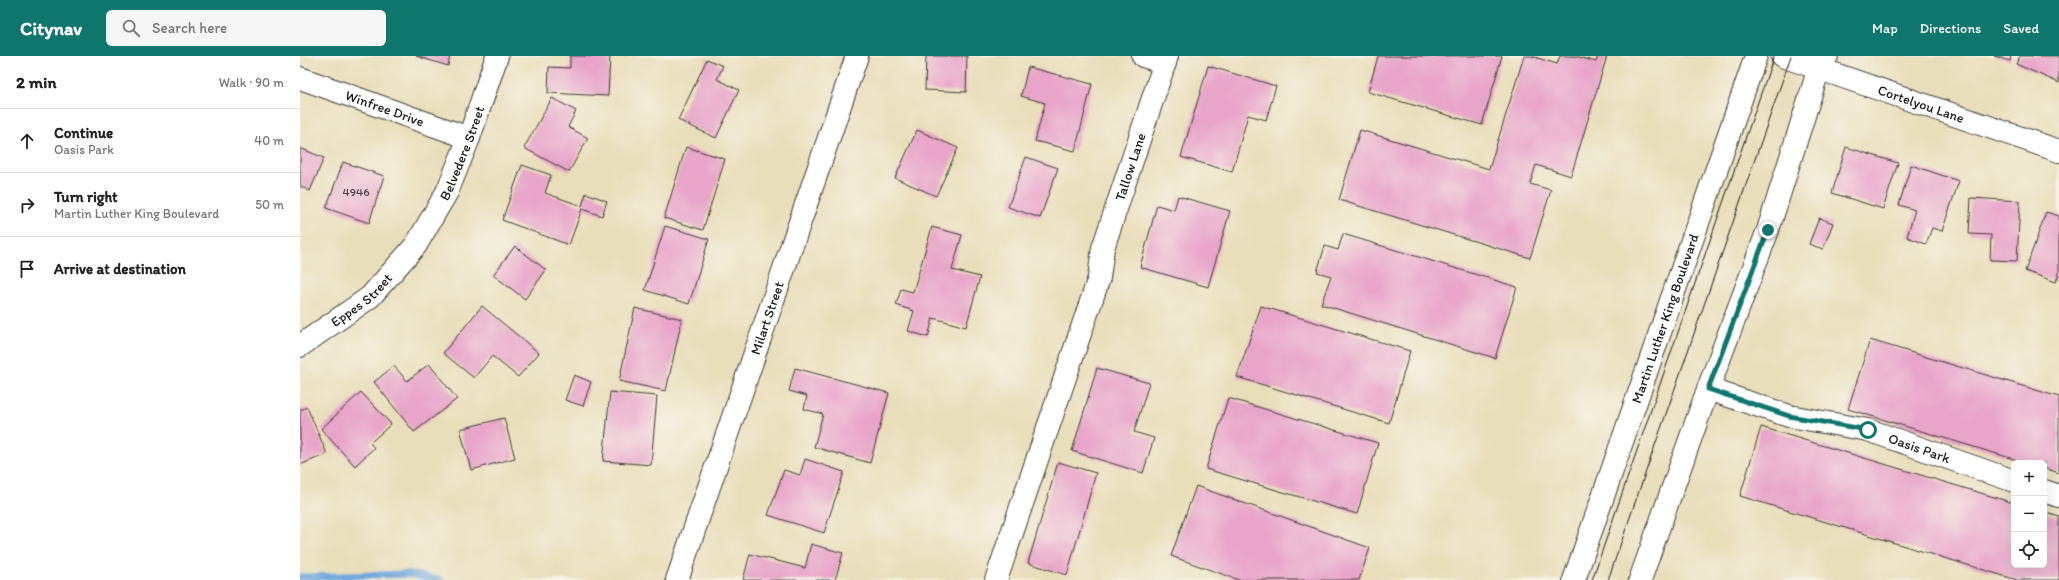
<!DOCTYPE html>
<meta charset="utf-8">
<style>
:root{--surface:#fff;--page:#f6f6f6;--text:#222;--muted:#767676;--line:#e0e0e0;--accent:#0f766e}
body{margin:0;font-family:Itim,sans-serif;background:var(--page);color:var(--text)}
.controls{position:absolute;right:12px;bottom:12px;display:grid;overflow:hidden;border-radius:6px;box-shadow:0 4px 16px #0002}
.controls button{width:36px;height:36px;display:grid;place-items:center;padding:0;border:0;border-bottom:1px solid var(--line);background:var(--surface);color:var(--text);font:20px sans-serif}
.stop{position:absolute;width:12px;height:12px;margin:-9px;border:3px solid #0f766e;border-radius:50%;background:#fff}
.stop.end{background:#0f766e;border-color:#fff;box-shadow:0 1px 4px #0008}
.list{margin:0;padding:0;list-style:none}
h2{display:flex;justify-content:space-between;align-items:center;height:52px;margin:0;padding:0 16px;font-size:17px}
h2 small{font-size:13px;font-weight:400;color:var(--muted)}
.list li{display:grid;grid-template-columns:26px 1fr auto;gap:12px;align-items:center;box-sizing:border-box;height:64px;padding:0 16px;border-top:1px solid var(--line)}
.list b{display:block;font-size:15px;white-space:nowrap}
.list p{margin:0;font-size:13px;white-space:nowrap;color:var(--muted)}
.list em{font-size:13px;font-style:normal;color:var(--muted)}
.icon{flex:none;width:22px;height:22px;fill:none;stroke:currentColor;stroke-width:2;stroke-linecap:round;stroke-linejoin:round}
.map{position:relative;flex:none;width:1759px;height:524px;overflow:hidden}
header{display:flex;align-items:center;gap:24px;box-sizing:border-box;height:56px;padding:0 20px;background:var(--accent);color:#fff}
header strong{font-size:19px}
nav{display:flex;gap:22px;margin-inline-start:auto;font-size:14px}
.search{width:280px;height:36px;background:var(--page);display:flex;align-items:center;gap:10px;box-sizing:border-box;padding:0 14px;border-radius:6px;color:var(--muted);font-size:15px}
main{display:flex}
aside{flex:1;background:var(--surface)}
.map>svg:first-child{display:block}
</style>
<header>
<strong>Citynav</strong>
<div class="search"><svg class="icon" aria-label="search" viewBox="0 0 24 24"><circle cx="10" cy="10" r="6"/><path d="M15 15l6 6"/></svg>Search here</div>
<nav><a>Map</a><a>Directions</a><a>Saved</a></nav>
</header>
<main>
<aside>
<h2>2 min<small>Walk · 90 m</small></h2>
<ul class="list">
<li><svg class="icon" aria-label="ahead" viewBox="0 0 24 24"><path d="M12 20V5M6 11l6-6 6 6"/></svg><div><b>Continue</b><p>Oasis Park</p></div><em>40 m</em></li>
<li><svg class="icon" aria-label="right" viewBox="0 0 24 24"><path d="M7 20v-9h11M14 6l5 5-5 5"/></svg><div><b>Turn right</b><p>Martin Luther King Boulevard</p></div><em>50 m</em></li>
<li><svg class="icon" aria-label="arrive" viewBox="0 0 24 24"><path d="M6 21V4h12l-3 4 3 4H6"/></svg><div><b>Arrive at destination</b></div></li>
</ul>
</aside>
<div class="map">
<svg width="1759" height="524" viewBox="0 0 1759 524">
<rect width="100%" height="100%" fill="#f7f3e8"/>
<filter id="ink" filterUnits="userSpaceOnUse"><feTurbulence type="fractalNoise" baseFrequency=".025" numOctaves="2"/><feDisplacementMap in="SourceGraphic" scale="8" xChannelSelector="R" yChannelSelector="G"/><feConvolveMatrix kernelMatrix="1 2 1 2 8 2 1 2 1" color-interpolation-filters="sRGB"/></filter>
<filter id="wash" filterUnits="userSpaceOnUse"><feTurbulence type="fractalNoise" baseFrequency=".012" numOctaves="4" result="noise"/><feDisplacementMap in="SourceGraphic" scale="16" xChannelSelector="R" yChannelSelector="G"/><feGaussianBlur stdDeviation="0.9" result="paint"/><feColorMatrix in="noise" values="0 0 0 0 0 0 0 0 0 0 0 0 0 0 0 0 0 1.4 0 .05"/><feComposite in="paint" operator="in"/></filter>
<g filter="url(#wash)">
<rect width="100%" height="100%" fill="#e9deba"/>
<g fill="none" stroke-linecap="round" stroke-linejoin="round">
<path stroke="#6da7dd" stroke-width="7" d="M0,521L108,518L140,524"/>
</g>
<g id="blocks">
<g fill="#e8a4c9">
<path d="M116,0H150L148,10Z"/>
<path d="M270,0H310L308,40L248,37L249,11L270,12Z"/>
<path d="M626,0H667L666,36L625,34Z"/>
<path d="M1078,0H1202L1182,69L1068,36Z"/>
<path d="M1224,0H1231L1257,8L1260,0H1275L1296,6L1298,0H1307L1271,120L1236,109L1230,128L1251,134L1230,202L1039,144L1060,74L1189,113Z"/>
<path d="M1694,0H1711L1710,5Z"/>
<path d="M1720,0H1759V27L1716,8Z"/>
<path d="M407,3L423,10L417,23L439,34L416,82L378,64Z"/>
<path d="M908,10L976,30L966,64L948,59L932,116L881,101Z"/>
<path d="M728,11L792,28L775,95L735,85L745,47L721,40Z"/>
<path d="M252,42L276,55L268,71L288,82L269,116L224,92Z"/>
<path d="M617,74L658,92L636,140L595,122Z"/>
<path d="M386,91L425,103L403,174L364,162Z"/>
<path d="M1546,91L1598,107L1583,153L1532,137Z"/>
<path d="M0,92L24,102L10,135L0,130Z"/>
<path d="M726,101L758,112L740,162L708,151Z"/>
<path d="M43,106L84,120L69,167L26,152Z"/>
<path d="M222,109L251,119L245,137L282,150L286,137L307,145L302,160L282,153L269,189L202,164Z"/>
<path d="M1611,109L1659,125L1642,175L1632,172L1626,188L1607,181L1615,154L1599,149Z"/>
<path d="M878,140L930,155L908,231L840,211L857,149L874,154Z"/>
<path d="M1671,142L1720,145L1717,205L1690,204L1691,179L1669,178Z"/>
<path d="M1746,156L1759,160V217L1756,226L1725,215Z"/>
<path d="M1519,162L1533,167L1523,193L1509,188Z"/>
<path d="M365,170L409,183L389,248L345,234Z"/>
<path d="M632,171L662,179L652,214L680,221L666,271L633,262L628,281L608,275L614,255L596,249L601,233L613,236Z"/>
<path d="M1043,178L1217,231L1195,302L1021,248L1031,220L1017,216L1025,190L1038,194Z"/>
<path d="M215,190L246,214L225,243L193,219Z"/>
<path d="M182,250L239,297L218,321L192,300L174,322L143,297Z"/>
<path d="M961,250L1110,295L1089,367L937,321Z"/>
<path d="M335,252L382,263L366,335L319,325Z"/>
<path d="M1570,284L1759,341V417L1744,412V407H1727L1548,353Z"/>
<path d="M129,308L157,343L114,376L74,326L94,310L107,325Z"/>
<path d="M495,312L589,337L570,407L514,391L523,358L504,353L507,340L489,335Z"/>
<path d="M797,312L849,327L834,376L854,382L843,417L772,395Z"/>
<path d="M274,319L291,326L283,350L265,344Z"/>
<path d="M61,336L91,368L70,387L74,392L55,410L21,373Z"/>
<path d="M310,336L357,340L351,409L303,405Z"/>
<path d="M928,342L1078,387L1057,458L906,413Z"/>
<path d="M7,351L27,398L0,409V354Z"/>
<path d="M204,362L215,402L171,414L160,373Z"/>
<path d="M1461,371L1714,447V509H1744V456L1759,461V524H1717L1440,440Z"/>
<path d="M505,403L544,416L524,477L468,459L484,414L500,419Z"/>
<path d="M758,406L796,417L767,519L728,507Z"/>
<path d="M896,430L1070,492L1059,524H939L871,500Z"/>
<path d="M511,488L543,497L535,524H443L450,498L505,512Z"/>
</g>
</g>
</g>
<g filter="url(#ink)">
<use href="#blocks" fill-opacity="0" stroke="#3b3934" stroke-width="1"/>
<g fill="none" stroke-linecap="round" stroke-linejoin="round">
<defs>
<g id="minor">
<path d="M843,0L865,7"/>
<path id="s1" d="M1482,0L1759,95"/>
<path id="s2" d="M0,22L169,82"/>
<path id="s3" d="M0,290L70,241L116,189L147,136L169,82L197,0"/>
<path id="s4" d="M1408,333L1489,360L1568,374L1714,425"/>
<path d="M1744,435L1759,440"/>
<path id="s5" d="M377,524L557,0"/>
<path id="s6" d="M696,524L799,222L803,192L867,0"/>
</g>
<g id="major">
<path id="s7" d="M1274,524L1456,0"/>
<path d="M1340,524L1408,333L1468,174L1519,12L1527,0"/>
</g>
</defs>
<use href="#minor" stroke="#3b3934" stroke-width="24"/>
<use href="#major" stroke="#3b3934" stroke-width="24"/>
<use href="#minor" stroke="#fff" stroke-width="22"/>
<use href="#major" stroke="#fff" stroke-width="22"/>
<g stroke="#1c1c1c" stroke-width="1">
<path d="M1292,524L1474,0"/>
<path d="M1308,524L1491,0"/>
</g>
</g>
</g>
<g fill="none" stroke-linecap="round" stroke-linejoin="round" filter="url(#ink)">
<path stroke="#0f766e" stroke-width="5" d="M1468,174L1408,333L1489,360L1568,374"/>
</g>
<g text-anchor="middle" stroke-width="3" stroke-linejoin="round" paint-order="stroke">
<g font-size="12" fill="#4f3e47">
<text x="56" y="140">4946</text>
</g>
<g font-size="14" fill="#1c1c1c" stroke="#f7f3e8">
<text dy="5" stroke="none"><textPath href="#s1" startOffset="147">Cortelyou Lane</textPath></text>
<text dy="5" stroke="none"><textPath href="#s2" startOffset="90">Winfree Drive</textPath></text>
<text dy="5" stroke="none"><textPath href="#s3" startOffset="258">Belvedere Street</textPath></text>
<text dy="5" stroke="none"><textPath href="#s6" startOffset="435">Tallow Lane</textPath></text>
<text dy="5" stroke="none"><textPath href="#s3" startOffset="77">Eppes Street</textPath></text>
<text dy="5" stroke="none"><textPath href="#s5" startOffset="277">Milart Street</textPath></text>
<text dy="5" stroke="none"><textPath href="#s7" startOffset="277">Martin Luther King Boulevard</textPath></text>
<text dy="5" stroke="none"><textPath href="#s4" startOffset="220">Oasis Park</textPath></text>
</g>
</g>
</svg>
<div class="controls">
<button>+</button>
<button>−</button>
<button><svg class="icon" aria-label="locate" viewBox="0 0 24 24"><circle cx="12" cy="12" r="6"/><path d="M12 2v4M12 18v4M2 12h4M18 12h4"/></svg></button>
</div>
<div class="stop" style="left:1568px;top:374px"></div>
<div class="stop end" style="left:1468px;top:174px"></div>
</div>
</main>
